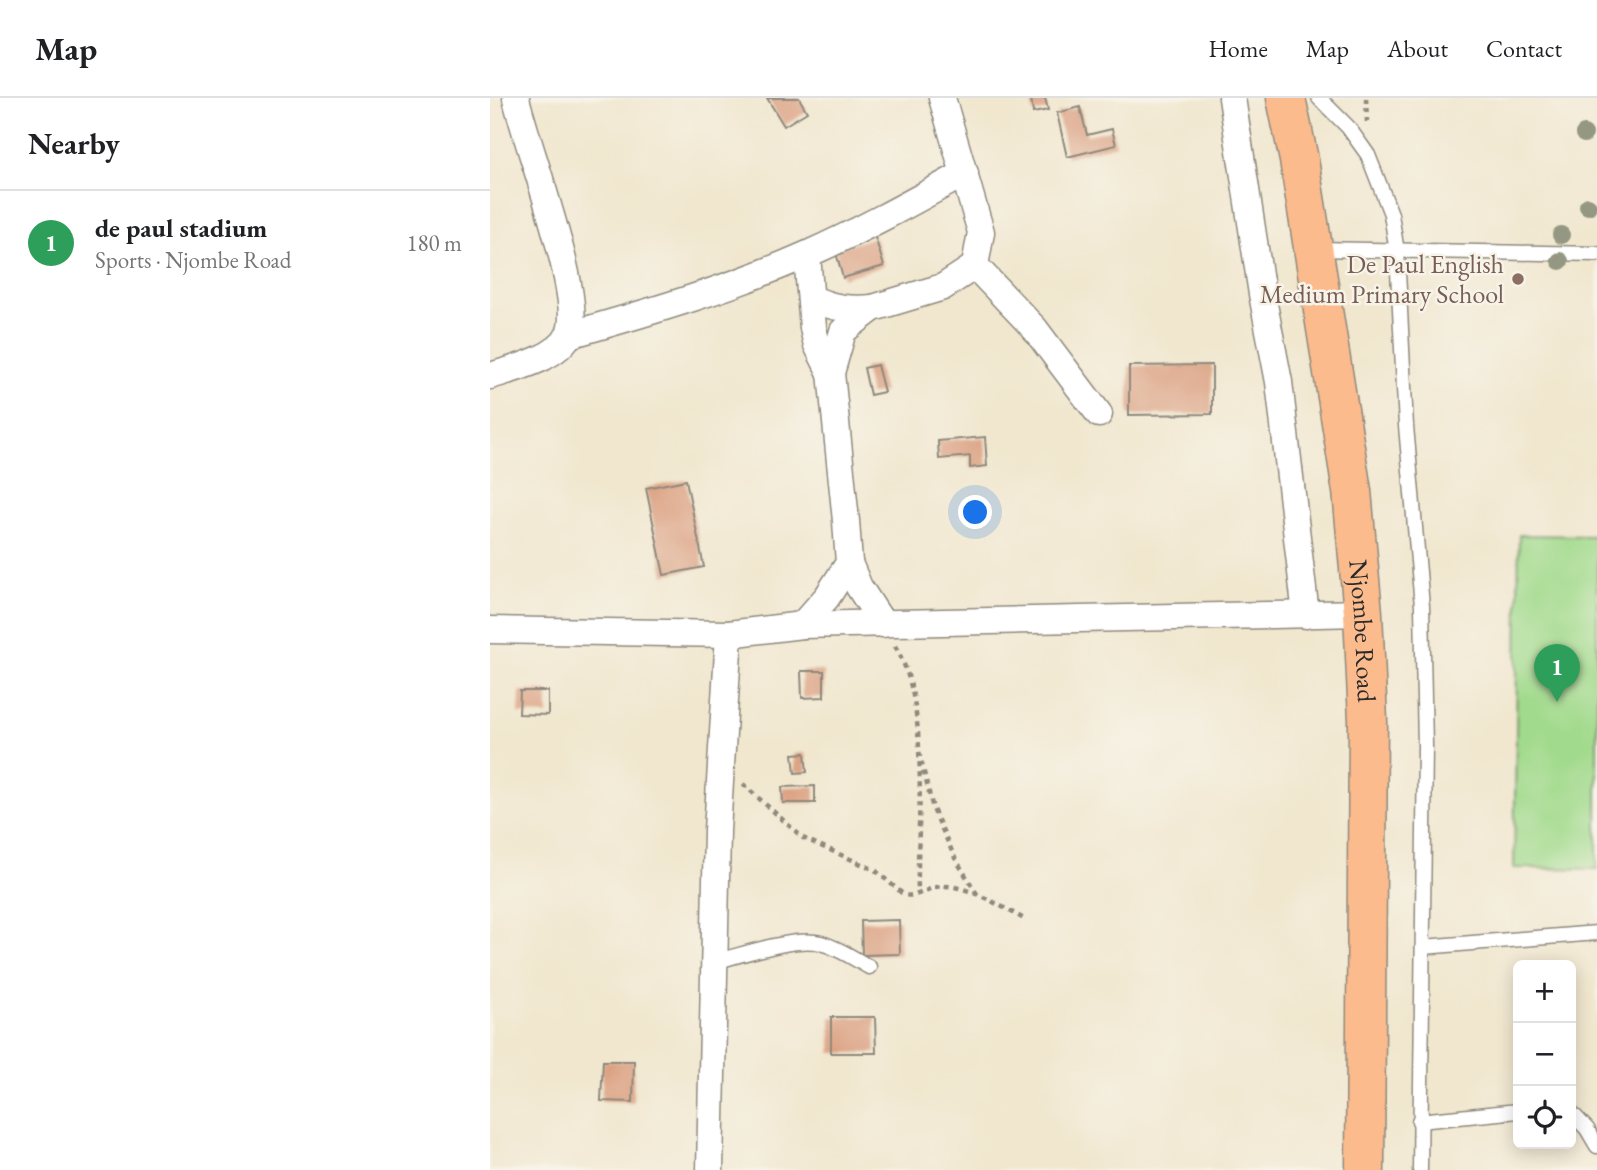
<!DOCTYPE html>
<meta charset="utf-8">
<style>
:root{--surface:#fff;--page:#f2f2f2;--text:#202124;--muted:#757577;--line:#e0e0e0;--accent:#c8321e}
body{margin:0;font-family:"EB Garamond",serif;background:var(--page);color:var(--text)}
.controls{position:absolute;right:21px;bottom:21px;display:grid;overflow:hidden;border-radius:10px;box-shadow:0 4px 18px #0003}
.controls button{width:63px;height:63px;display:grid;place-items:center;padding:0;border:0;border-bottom:2px solid var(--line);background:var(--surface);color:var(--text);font:35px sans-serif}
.you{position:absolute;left:486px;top:415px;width:24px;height:24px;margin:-18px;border:5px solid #fff;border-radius:50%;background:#1a73e8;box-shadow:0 0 0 10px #1a73e833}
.badge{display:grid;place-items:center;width:46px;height:46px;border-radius:50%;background:var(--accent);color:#fff;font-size:23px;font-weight:700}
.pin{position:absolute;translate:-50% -58px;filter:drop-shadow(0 2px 4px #0008)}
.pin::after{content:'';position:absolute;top:37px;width:24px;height:21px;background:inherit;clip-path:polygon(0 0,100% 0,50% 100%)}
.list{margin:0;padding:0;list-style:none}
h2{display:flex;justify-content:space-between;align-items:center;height:91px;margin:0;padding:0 28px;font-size:30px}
h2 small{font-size:23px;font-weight:400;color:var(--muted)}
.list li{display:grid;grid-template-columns:46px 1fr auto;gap:21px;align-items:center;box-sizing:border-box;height:105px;padding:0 28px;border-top:2px solid var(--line)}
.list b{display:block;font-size:26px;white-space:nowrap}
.list p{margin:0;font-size:23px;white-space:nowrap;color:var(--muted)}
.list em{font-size:23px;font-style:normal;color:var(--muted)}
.icon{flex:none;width:38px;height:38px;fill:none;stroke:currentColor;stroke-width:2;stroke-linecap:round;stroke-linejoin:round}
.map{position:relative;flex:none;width:1107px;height:1072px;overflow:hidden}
header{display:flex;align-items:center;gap:42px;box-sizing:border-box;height:98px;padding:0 35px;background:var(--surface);border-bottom:2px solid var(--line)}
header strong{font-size:33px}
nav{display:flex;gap:38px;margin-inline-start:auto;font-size:24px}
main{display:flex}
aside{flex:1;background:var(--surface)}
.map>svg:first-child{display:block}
</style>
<header>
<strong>Map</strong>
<nav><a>Home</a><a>Map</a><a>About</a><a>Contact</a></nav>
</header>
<main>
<aside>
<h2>Nearby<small></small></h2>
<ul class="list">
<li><span class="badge" style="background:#2e9e5b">1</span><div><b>de paul stadium</b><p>Sports · Njombe Road</p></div><em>180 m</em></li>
</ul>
</aside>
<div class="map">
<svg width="1107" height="1072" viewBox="0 0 1107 1072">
<rect width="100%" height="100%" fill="#f7f3e8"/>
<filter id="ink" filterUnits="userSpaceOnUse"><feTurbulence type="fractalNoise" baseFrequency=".0143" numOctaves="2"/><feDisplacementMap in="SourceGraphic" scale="14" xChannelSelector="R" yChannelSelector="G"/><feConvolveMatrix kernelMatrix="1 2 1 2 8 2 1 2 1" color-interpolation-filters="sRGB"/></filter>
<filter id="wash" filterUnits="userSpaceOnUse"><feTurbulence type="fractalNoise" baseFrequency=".00686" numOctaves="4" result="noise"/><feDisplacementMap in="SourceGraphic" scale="28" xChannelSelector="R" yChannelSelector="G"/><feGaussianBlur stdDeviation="1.57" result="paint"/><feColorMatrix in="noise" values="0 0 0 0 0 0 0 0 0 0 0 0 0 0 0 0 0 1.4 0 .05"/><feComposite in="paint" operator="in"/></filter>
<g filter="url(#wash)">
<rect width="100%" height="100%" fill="#f1e7cf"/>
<path fill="#a1da8c" stroke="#66825c" stroke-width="2" d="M1029,437L1107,438V771L1024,770Z"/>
<g id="blocks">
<g fill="#dca283">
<path d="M277,0H309L317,14L294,28Z"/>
<path d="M541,0H555L558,12L543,15Z"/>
<path d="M590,9L597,37L622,31L626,47L577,59L567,15Z"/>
<path d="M385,139L394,168L353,180L345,151Z"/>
<path d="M387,267L394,294L380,297L374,270Z"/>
<path d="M722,267V316L639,317V268Z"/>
<path d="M495,339L497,368L480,370V358L449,361L448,343Z"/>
<path d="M196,382L214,469L174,477L156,390Z"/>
<path d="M311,573H334V599L312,600Z"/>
<path d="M30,593H58V617L29,616Z"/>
<path d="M315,655L317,674L305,675L303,656Z"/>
<path d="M325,688V705H293L292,689Z"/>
<path d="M409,822L410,856L372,857L371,823Z"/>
<path d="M341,919H385L386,955H341Z"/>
<path d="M113,963H144L143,1004L111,1003Z"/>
</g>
</g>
</g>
<g filter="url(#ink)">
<use href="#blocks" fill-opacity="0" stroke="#8e897d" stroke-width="2"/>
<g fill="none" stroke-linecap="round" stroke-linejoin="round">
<defs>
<g id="lane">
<path d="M829,0L858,29L878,57L901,116L907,154L916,328L932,508L935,648L930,1072"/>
<path d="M825,151L1107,156"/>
<path d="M933,849L1107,835"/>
<path d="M224,864C251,857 306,838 331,845C349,850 363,860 379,869"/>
<path d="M1081,1014L1097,1031L1107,1048"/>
<path d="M929,1023L1028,1013"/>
</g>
<g id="street">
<path d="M742,0L772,196L789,284L816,517"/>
<path d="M317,157L323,230L327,247L341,275"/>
<path d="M485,168L545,231L609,316"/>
<path d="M321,200C342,210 359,212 383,210"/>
<path d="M79,237C160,214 242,190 318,156C372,132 424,103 475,75"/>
<path d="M0,278C23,271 69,260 79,236C95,200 36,46 26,0"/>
<path d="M393,526L369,489L359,465L356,423L341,275L353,233L383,210L453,189L485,168L491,134L452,0"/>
<path d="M312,527L337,499L359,465"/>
<path d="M0,532L239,536L312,527L873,515"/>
<path d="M220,1072L227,733L239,536"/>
</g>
<g id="highway">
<path id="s1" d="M796,0L809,62L862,393L873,515L878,623L875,1072"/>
</g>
</defs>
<use href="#lane" stroke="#8e897d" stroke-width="17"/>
<use href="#street" stroke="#8e897d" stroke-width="29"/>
<use href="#highway" stroke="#8e897d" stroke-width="41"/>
<g stroke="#8e897d" stroke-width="4.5" stroke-dasharray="5 5" stroke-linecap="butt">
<path d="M876,0L877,24"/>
<path d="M405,548C442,609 426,726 428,796"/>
<path d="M429,654L443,711L465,760L487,796"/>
<path d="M253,686L313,740L385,772L414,797C428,800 438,789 451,788C476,786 512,809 534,821"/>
</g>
<use href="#lane" stroke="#fff" stroke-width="14"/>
<use href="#street" stroke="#fff" stroke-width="26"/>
<use href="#highway" stroke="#fbbb8c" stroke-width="38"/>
</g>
<g fill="#949882">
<circle cx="1094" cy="36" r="9"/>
<circle cx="1098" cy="108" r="9"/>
<circle cx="1071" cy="137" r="9"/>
<circle cx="1070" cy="163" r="9"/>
</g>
</g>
<circle fill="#8d6e63" stroke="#f7f3e8" stroke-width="2.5" cx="1028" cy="181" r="7"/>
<g text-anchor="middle" stroke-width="5" stroke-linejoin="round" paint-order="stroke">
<g font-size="26" fill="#785e54" stroke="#f7f3e8" text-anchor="end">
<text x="1014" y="175">De Paul English<tspan x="1014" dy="30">Medium Primary School</tspan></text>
</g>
<g font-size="26" fill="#2b2b2b" stroke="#f7f3e8">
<text dy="9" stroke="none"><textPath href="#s1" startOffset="539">Njombe Road</textPath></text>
</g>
</g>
</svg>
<div class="controls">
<button>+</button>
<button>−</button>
<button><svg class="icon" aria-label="locate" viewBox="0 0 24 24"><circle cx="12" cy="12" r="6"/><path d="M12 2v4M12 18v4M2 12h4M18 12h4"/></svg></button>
</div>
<div class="you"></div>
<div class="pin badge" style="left:1067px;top:604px;background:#2e9e5b">1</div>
</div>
</main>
